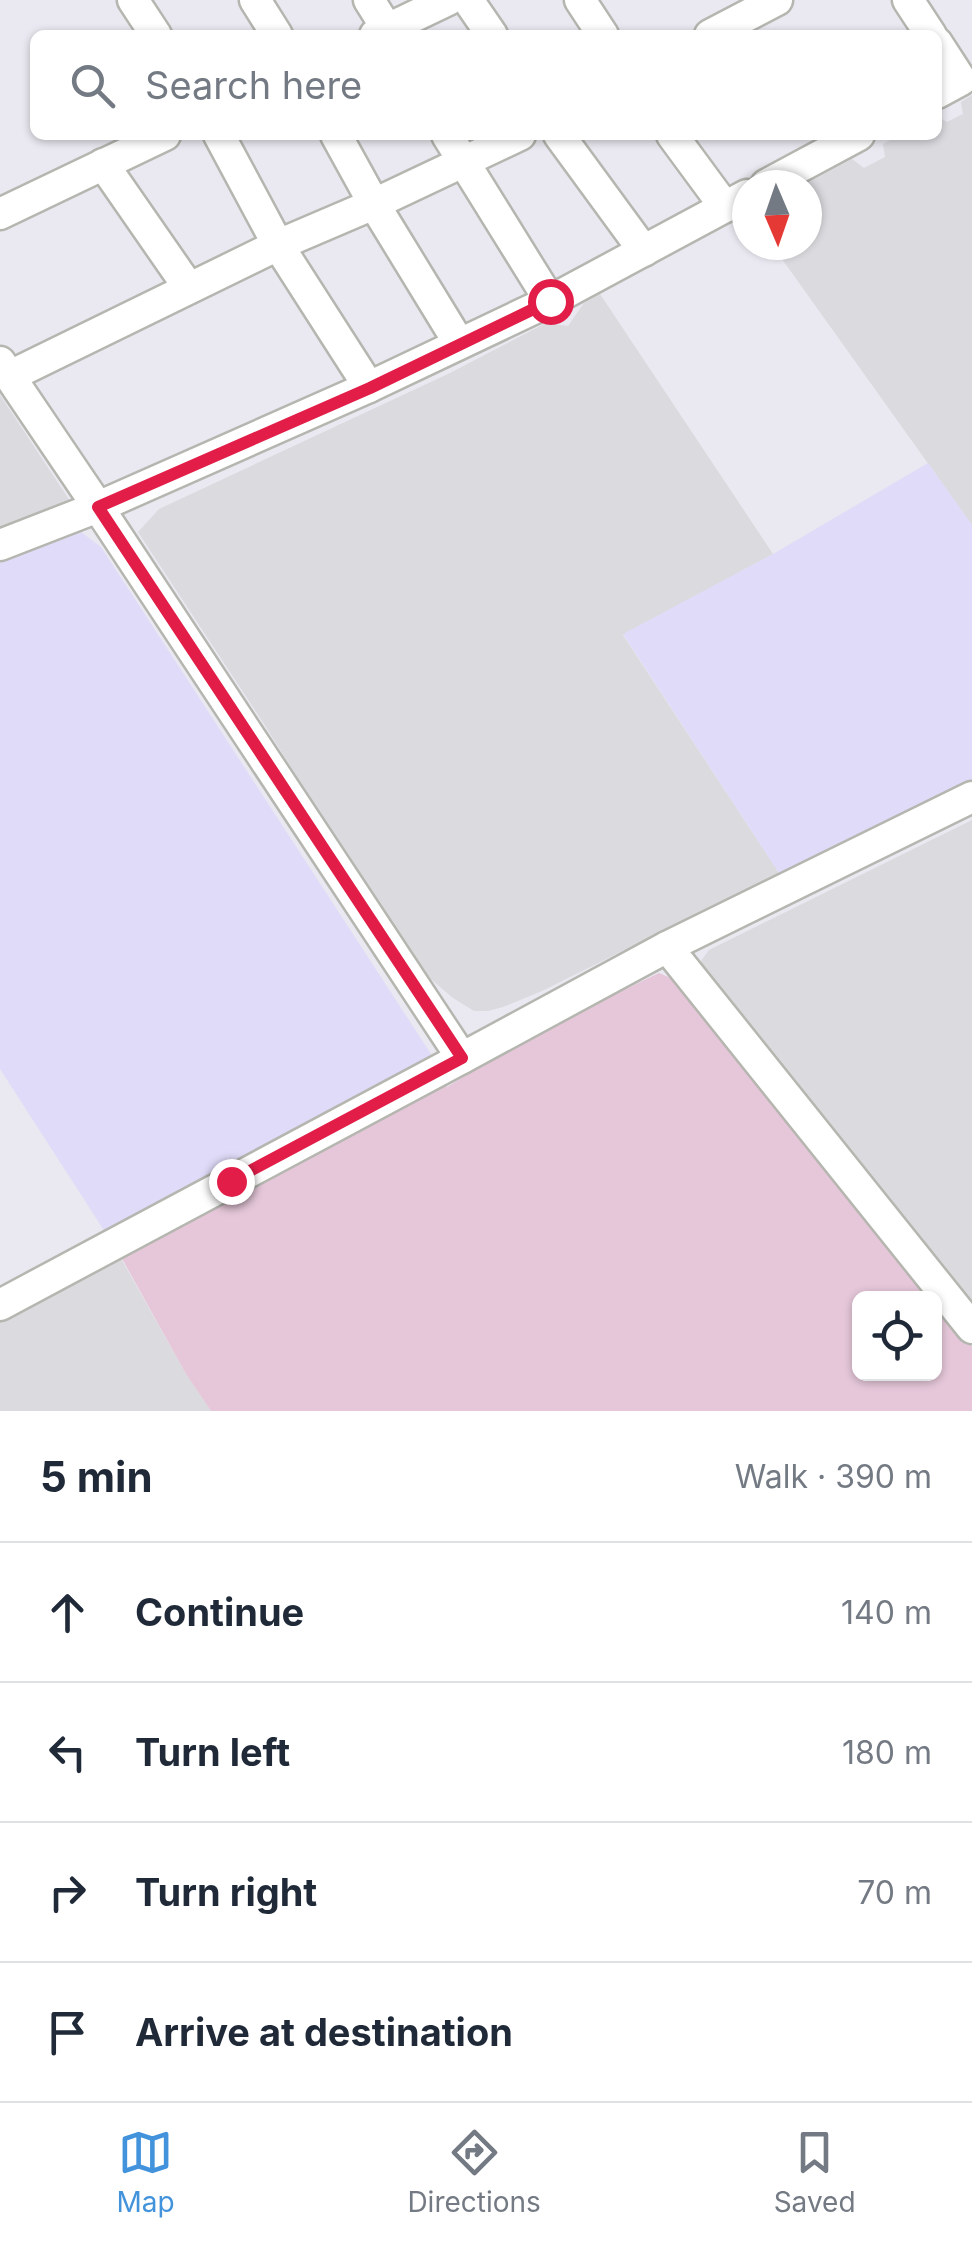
<!DOCTYPE html>
<meta charset="utf-8">
<style>
:root{--surface:#fff;--page:#f6f6f7;--text:#1f2937;--muted:#747a83;--line:#e0e1e3;--accent:#4293dc}
body{margin:0;font-family:Inter,sans-serif;background:var(--page);color:var(--text)}
.controls{position:absolute;right:30px;bottom:30px;display:grid;overflow:hidden;border-radius:15px;box-shadow:0 2px 8px #0004}
.controls button{width:90px;height:90px;display:grid;place-items:center;padding:0;border:0;border-bottom:2px solid var(--line);background:var(--surface);color:var(--text);font:50px sans-serif}
.compass{position:absolute;left:732px;top:170px;width:90px;height:90px;border-radius:50%;background:var(--surface);box-shadow:0 2px 8px #0004;rotate:178deg}
.stop{position:absolute;width:30px;height:30px;margin:-22px;border:8px solid #e11d48;border-radius:50%;background:#fff}
.stop.end{background:#e11d48;border-color:#fff;box-shadow:0 2px 10px #0008}
.list{margin:0;padding:0;list-style:none}
h2{display:flex;justify-content:space-between;align-items:center;height:130px;margin:0;padding:0 40px;font-size:42px}
h2 small{font-size:32px;font-weight:400;color:var(--muted)}
.list li{display:grid;grid-template-columns:65px 1fr auto;gap:30px;align-items:center;box-sizing:border-box;height:140px;padding:0 40px;border-top:2px solid var(--line)}
.list b{display:block;font-size:38px;white-space:nowrap}
.list em{font-size:32px;font-style:normal;color:var(--muted)}
.icon{flex:none;width:55px;height:55px;fill:none;stroke:currentColor;stroke-width:2;stroke-linecap:round;stroke-linejoin:round}
.map{position:relative;flex:none;width:972px;height:1411px;overflow:hidden}
.search{position:absolute;background:var(--surface);box-shadow:0 2px 8px #0004;left:30px;right:30px;top:30px;height:110px;display:flex;align-items:center;gap:25px;box-sizing:border-box;padding:0 35px;border-radius:15px;color:var(--muted);font-size:38px}
.sheet{height:690px;background:var(--surface)}
nav{display:flex;justify-content:space-around;align-items:center;box-sizing:border-box;height:140px;border-top:2px solid var(--line);background:var(--surface);font-size:28px;color:var(--muted)}
nav a{display:grid;justify-items:center;gap:5px}
nav .on{color:var(--accent)}
.map>svg:first-child{display:block}
</style>
<div class="map">
<svg width="972" height="1411" viewBox="0 0 972 1411">
<rect width="100%" height="100%" fill="#eae8f0"/>
<g fill="#dbdadf">
<path d="M972,95V525L772,245H807V185H804L852,159L864,168L885,157L883,144L899,135H937V116L947,122L963,114L961,102Z"/>
<path d="M600,294L773,554L623,635L779,873L542,991L503,1007L488,1011H474L453,998L425,974L384,917L264,724L138,532L159,509L450,373L546,323L568,326L584,303Z"/>
<path d="M0,395L72,504L0,532Z"/>
<path d="M972,820V1308L698,965L709,950Z"/>
<path d="M119,1255L186,1374L211,1411H0V1318Z"/>
</g>
<path fill="#e5c7d9" d="M659,973L682,983L934,1298H860V1374H934L935,1300L972,1347V1411H211L186,1374L120,1255L441,1078L447,1087L465,1076L462,1068Z"/>
<g fill="#e0dbf8">
<path d="M928,463L972,525V781L779,873L623,634L773,554Z"/>
<path d="M81,532L101,547L431,1054L426,1070L107,1235L0,1069V563Z"/>
</g>
<g fill="none" stroke-linecap="round" stroke-linejoin="round">
<defs>
<g id="minor">
<path d="M133,0L156,35"/>
<path d="M255,0L277,35"/>
<path d="M369,0L391,35"/>
<path d="M468,0L492,35"/>
<path d="M580,0L603,35"/>
<path d="M908,0L931,35"/>
<path d="M375,35L448,0"/>
<path d="M710,35L777,0"/>
<path d="M937,43L961,80L937,93"/>
<path d="M219,135L278,245L369,387"/>
<path d="M336,135L374,204L459,343"/>
<path d="M447,135L550,301"/>
<path d="M559,135L644,251"/>
<path d="M672,135L725,207"/>
<path d="M103,164L189,288"/>
<path d="M766,185L859,135"/>
<path d="M0,214L165,135"/>
<path d="M0,362L98,507L462,1058L667,947L972,797"/>
<path d="M10,376L278,245L374,204L520,135"/>
<path d="M0,545L98,507L369,387L550,301L747,195"/>
<path d="M667,947L972,1328"/>
<path d="M0,1305L462,1058"/>
</g>
</defs>
<use href="#minor" stroke="#b6b6b0" stroke-width="35"/>
<use href="#minor" stroke="#fff" stroke-width="30"/>
</g>
<g fill="none" stroke-linecap="round" stroke-linejoin="round">
<path stroke="#e11d48" stroke-width="12" d="M231,1181L462,1058L98,507L370,388L550,301"/>
</g>
</svg>
<div class="controls">
<button><svg class="icon" aria-label="locate" viewBox="0 0 24 24"><circle cx="12" cy="12" r="6"/><path d="M12 2v4M12 18v4M2 12h4M18 12h4"/></svg></button>
</div>
<svg class="compass" viewBox="-18 -18 36 36"><path d="M0-13l5 13h-10z" fill="#e53935"/><path d="M0 13l5-13h-10z" fill="#747a83"/></svg>
<div class="stop" style="left:550px;top:301px"></div>
<div class="stop end" style="left:231px;top:1181px"></div>
<div class="search"><svg class="icon" aria-label="search" viewBox="0 0 24 24"><circle cx="10" cy="10" r="6"/><path d="M15 15l6 6"/></svg>Search here</div>
</div>
<section class="sheet">
<h2>5 min<small>Walk · 390 m</small></h2>
<ul class="list">
<li><svg class="icon" aria-label="ahead" viewBox="0 0 24 24"><path d="M12 20V5M6 11l6-6 6 6"/></svg><div><b>Continue</b></div><em>140 m</em></li>
<li><svg class="icon" aria-label="left" viewBox="0 0 24 24"><path d="M17 20v-9H6M10 6l-5 5 5 5"/></svg><div><b>Turn left</b></div><em>180 m</em></li>
<li><svg class="icon" aria-label="right" viewBox="0 0 24 24"><path d="M7 20v-9h11M14 6l5 5-5 5"/></svg><div><b>Turn right</b></div><em>70 m</em></li>
<li><svg class="icon" aria-label="arrive" viewBox="0 0 24 24"><path d="M6 21V4h12l-3 4 3 4H6"/></svg><div><b>Arrive at destination</b></div></li>
</ul>
</section>
<nav>
<a class="on"><svg class="icon" aria-label="map" viewBox="0 0 24 24"><path d="M3 6l6-2 6 2 6-2v14l-6 2-6-2-6 2zM9 4v14M15 6v14"/></svg>Map</a>
<a><svg class="icon" aria-label="directions" viewBox="0 0 24 24"><path d="M12 3l9 9-9 9-9-9zM9 14v-3h6M13 9l2 2-2 2"/></svg>Directions</a>
<a><svg class="icon" aria-label="saved" viewBox="0 0 24 24"><path d="M7 4h10v16l-5-4-5 4z"/></svg>Saved</a>
</nav>
